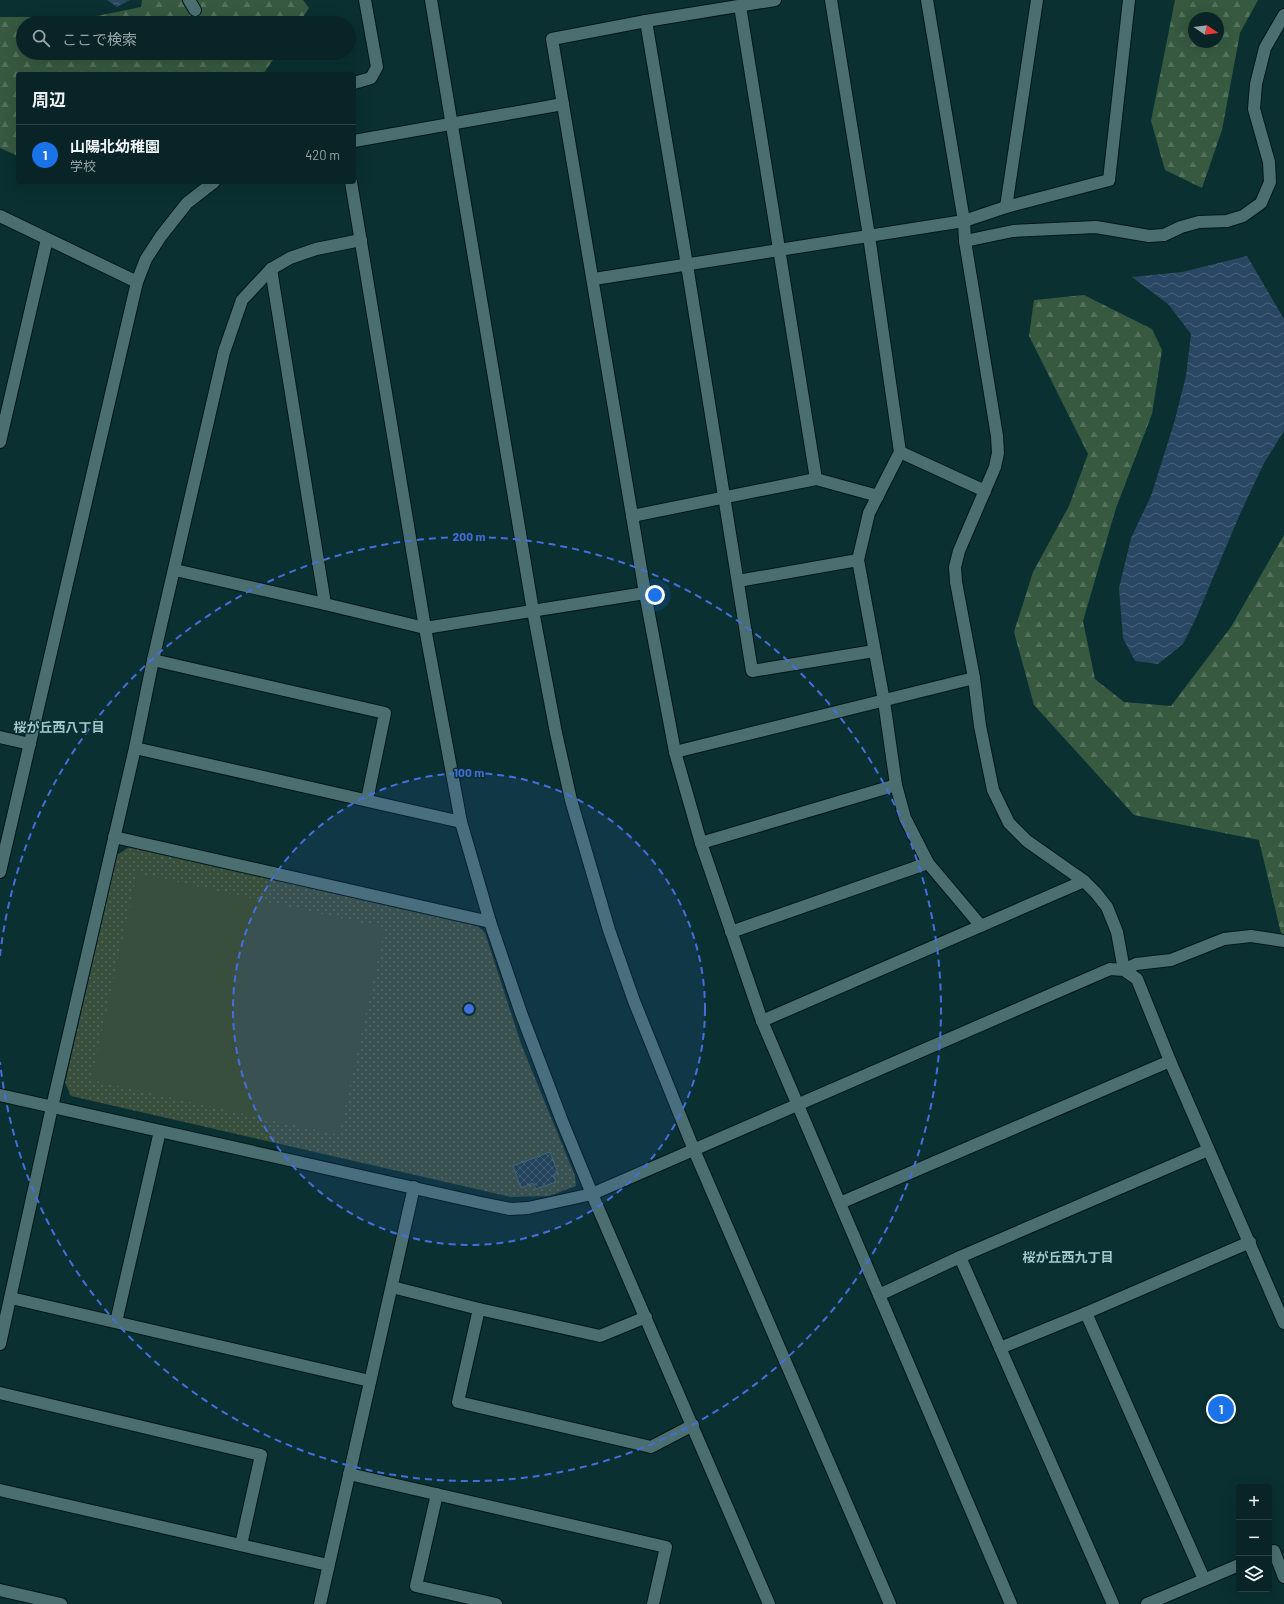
<!DOCTYPE html>
<html lang="ja">
<meta charset="utf-8">
<style>
:root{--surface:#082426;--page:#163032;--text:#f1f3f6;--muted:#98a4a7;--line:#294143;--accent:#1a73e8}
body{margin:0;font-family:Barlow,"Noto Sans JP",sans-serif;background:var(--page);color:var(--text)}
.controls{position:absolute;right:12px;bottom:12px;display:grid;overflow:hidden;border-radius:4px;box-shadow:0 4px 16px #0002}
.controls button{width:36px;height:36px;display:grid;place-items:center;padding:0;border:0;border-bottom:1px solid var(--line);background:var(--surface);color:var(--text);font:20px sans-serif}
.compass{position:absolute;left:1188px;top:12px;width:36px;height:36px;border-radius:50%;background:var(--surface);box-shadow:0 4px 16px #0002;rotate:103deg}
.you{position:absolute;left:655px;top:595px;width:14px;height:14px;margin:-10px;border:3px solid #fff;border-radius:50%;background:#1a73e8;box-shadow:0 0 0 6px #1a73e833}
.badge{display:grid;place-items:center;width:26px;height:26px;border-radius:50%;background:var(--accent);color:#fff;font-size:13px;font-weight:700}
.pin{position:absolute;translate:-50% -50%;border:2px solid #fff;box-shadow:0 1px 4px #0006}
.list{margin:0;padding:0;list-style:none}
h2{display:flex;justify-content:space-between;align-items:center;height:52px;margin:0;padding:0 16px;font-size:17px}
h2 small{font-size:13px;font-weight:400;color:var(--muted)}
.list li{display:grid;grid-template-columns:26px 1fr auto;gap:12px;align-items:center;box-sizing:border-box;height:60px;padding:0 16px;border-top:1px solid var(--line)}
.list b{display:block;font-size:15px;white-space:nowrap}
.list p{margin:0;font-size:13px;white-space:nowrap;color:var(--muted)}
.list em{font-size:13px;font-style:normal;color:var(--muted)}
.icon{flex:none;width:22px;height:22px;fill:none;stroke:currentColor;stroke-width:2;stroke-linecap:round;stroke-linejoin:round}
.map{position:relative;flex:none;width:1284px;height:1604px;overflow:hidden}
.search{position:absolute;background:var(--surface);box-shadow:0 4px 16px #0002;left:16px;top:16px;width:340px;height:44px;display:flex;align-items:center;gap:10px;box-sizing:border-box;padding:0 14px;border-radius:22px;color:var(--muted);font-size:15px}
.panel{position:absolute;background:var(--surface);box-shadow:0 4px 16px #0002;left:16px;top:72px;width:340px;height:112px;border-radius:4px}
.map>svg:first-child{display:block}
</style>
<div class="map">
<svg width="1284" height="1604" viewBox="0 0 1284 1604">
<defs>
<pattern id="forest-firs" width="22" height="20" patternUnits="userSpaceOnUse"><rect width="22" height="20" fill="#365940"/><path d="M5 1l3.5 6h-7zM16 11l3.5 6h-7z" fill="#53715c"/></pattern>
<pattern id="park-dots" width="8" height="8" patternUnits="userSpaceOnUse"><rect width="8" height="8" fill="#384f3e"/><path d="M2 2h.1M6 6h.1" fill="none" stroke="#54695a" stroke-width="1.8" stroke-linecap="round"/></pattern>
<pattern id="water-waves" width="16" height="10" patternUnits="userSpaceOnUse"><rect width="16" height="10" fill="#294762"/><path d="M0 5q4-4 8 0t8 0" fill="none" stroke="#486279"/></pattern>
<pattern id="building-cross-hatch" width="8" height="8" patternUnits="userSpaceOnUse"><rect width="8" height="8" fill="#1f3e49"/><path d="M0 0l8 8M0 8l8-8" fill="none" stroke="#3f5a64"/></pattern>
</defs>
<rect width="100%" height="100%" fill="#0a3032"/>
<g fill="url(#forest-firs)" fill-rule="evenodd">
<path d="M142,0H303L309,8L299,23H23V53H278L263,74H18V156L0,148V17H92L141,7Z"/>
<path d="M1175,0H1258L1240,33L1222,130L1202,188L1165,170L1151,121ZM1194,18H1218V42H1194Z"/>
<path d="M1084,295L1152,329L1162,350L1152,414L1116,508L1083,621L1095,679L1124,702L1171,706L1231,627L1284,535V946L1259,840L1134,815L1034,705L1014,632L1033,572L1069,506L1088,454L1029,336L1034,300Z"/>
</g>
<path fill="url(#park-dots)" d="M129,847L477,925L485,933L521,1044L575,1176L576,1186L549,1196L511,1197L71,1096L65,1083L117,855Z"/>
<path fill="#384f3e" d="M137,873L385,928L339,1135L91,1080Z"/>
<g fill="url(#water-waves)">
<path d="M107,0H130L117,7Z"/>
<path d="M1247,256L1284,319V431L1264,463L1240,514L1196,618L1183,644L1158,664L1135,661L1123,638L1119,588L1131,538L1151,496L1174,423L1186,376L1191,334L1168,304L1132,277L1182,272Z"/>
</g>
<path fill="url(#building-cross-hatch)" stroke="#44646f" d="M550,1152L558,1173L553,1175L556,1182L536,1189L533,1183L521,1188L513,1166Z"/>
<g fill="none" stroke-linecap="round" stroke-linejoin="round">
<defs>
<g id="street">
<path d="M189,0L195,10"/>
<path d="M775,0L646,21L552,39L645,593L675,752L701,843L762,1021L1011,1604"/>
<path d="M831,0L869,236L900,452L869,513L858,560L884,701L896,785L905,818L928,863L981,926"/>
<path d="M927,0L964,221L965,241L997,436L998,453L995,467L959,551L955,567L956,582L974,678L980,726L993,790L1009,823L1027,841L1084,881L1096,893L1107,907L1117,932L1124,970L1136,964L1171,960L1224,939L1251,936L1284,941"/>
<path d="M740,6L816,479"/>
<path d="M646,21L687,265L752,671L874,651"/>
<path d="M354,83L371,78L377,67L365,0"/>
<path d="M351,182L425,628L461,822L490,922L521,1013L562,1121L592,1194L769,1604"/>
<path d="M1006,207L1037,0"/>
<path d="M0,216L137,282"/>
<path d="M965,241L1013,231L1096,227L1149,236L1164,235L1181,227L1199,222L1227,221L1243,216L1261,203L1270,182L1269,162L1254,109L1256,84L1265,48L1284,15"/>
<path d="M271,269L325,604"/>
<path d="M594,279L964,221L1006,207L1109,180L1129,0"/>
<path d="M0,442L47,239"/>
<path d="M900,452L985,491"/>
<path d="M632,516L816,479L878,496"/>
<path d="M175,570L325,604L425,628L645,593"/>
<path d="M738,581L858,560"/>
<path d="M153,660L385,713L367,800"/>
<path d="M135,748L461,822"/>
<path d="M675,752L974,678"/>
<path d="M114,837L490,922"/>
<path d="M701,843L896,785"/>
<path d="M731,932L928,863"/>
<path d="M762,1021L1084,881"/>
<path d="M840,1203L1170,1061"/>
<path d="M960,1257L1113,1604"/>
<path d="M392,1287L479,1309L600,1336L646,1317"/>
<path d="M879,1295L960,1257L1208,1150"/>
<path d="M11,1298L370,1381"/>
<path d="M479,1309L458,1402L651,1447L693,1425"/>
<path d="M1086,1313L1204,1579"/>
<path d="M116,1322L160,1131"/>
<path d="M0,1344L52,1107L135,748L153,660L224,352L242,300L271,269L290,258L316,249L361,240"/>
<path d="M1000,1348L1086,1313L1250,1242"/>
<path d="M0,1393L261,1455L241,1545"/>
<path d="M349,1474L666,1547L653,1604"/>
<path d="M0,1490L328,1565"/>
<path d="M437,1494L416,1586L496,1604"/>
<path d="M1274,1551L1284,1577"/>
<path d="M0,1590L61,1604"/>
<path d="M320,1604L414,1187"/>
<path d="M1147,1604L1239,1565"/>
</g>
<g id="secondary">
<path d="M431,0L533,611L556,733L571,800L609,930L634,1001L694,1150L890,1604"/>
<path d="M354,141L563,104"/>
<path d="M0,737L30,744"/>
<path d="M0,872L137,282L146,259L161,236L187,203L214,182"/>
<path d="M0,1095L481,1203L510,1209L528,1208L592,1194L1110,969L1124,970L1137,979L1170,1061L1284,1323"/>
</g>
</defs>
<use href="#street" stroke="#001718" stroke-width="14"/>
<use href="#secondary" stroke="#001718" stroke-width="14"/>
<use href="#street" stroke="#4b6f71" stroke-width="12"/>
<use href="#secondary" stroke="#4b6f71" stroke-width="12"/>
</g>
<circle cx="469" cy="1009" r="236" fill="#436fdd" fill-opacity=".12"/>
<g fill="none" stroke="#436fdd" stroke-width="2" stroke-dasharray="7 5">
<circle cx="469" cy="1009" r="236"/>
<path d="M0 956A472 472 0 1 1 0 1062"/>
</g>
<g text-anchor="middle" stroke-width="3" stroke-linejoin="round" paint-order="stroke">
<g font-size="13" font-weight="bold" fill="#a1c8ca" stroke="#0a3032">
<text x="59" y="732">桜が丘西八丁目</text>
<text x="1068" y="1262">桜が丘西九丁目</text>
</g>
</g>
<circle cx="469" cy="1009" r="6" fill="#436fdd" stroke="#0a3032" stroke-width="2"/>
<g font-size="12" text-anchor="middle" font-weight="bold" fill="#436fdd" stroke="#0a3032" stroke-width="3" stroke-linejoin="round" paint-order="stroke">
<text x="469" y="541">200 m</text>
<text x="469" y="777">100 m</text>
</g>
</svg>
<div class="controls">
<button>+</button>
<button>−</button>
<button><svg class="icon" aria-label="layers" viewBox="0 0 24 24"><path d="M12 4l9 5-9 5-9-5zM3 14l9 5 9-5"/></svg></button>
</div>
<svg class="compass" viewBox="-18 -18 36 36"><path d="M0-13l5 13h-10z" fill="#e53935"/><path d="M0 13l5-13h-10z" fill="#98a4a7"/></svg>
<div class="you"></div>
<div class="pin badge" style="left:1221px;top:1409px">1</div>
<div class="search"><svg class="icon" aria-label="search" viewBox="0 0 24 24"><circle cx="10" cy="10" r="6"/><path d="M15 15l6 6"/></svg>ここで検索</div>
<section class="panel">
<h2>周辺<small></small></h2>
<ul class="list">
<li><span class="badge">1</span><div><b>山陽北幼稚園</b><p>学校</p></div><em>420 m</em></li>
</ul>
</section>
</div>
